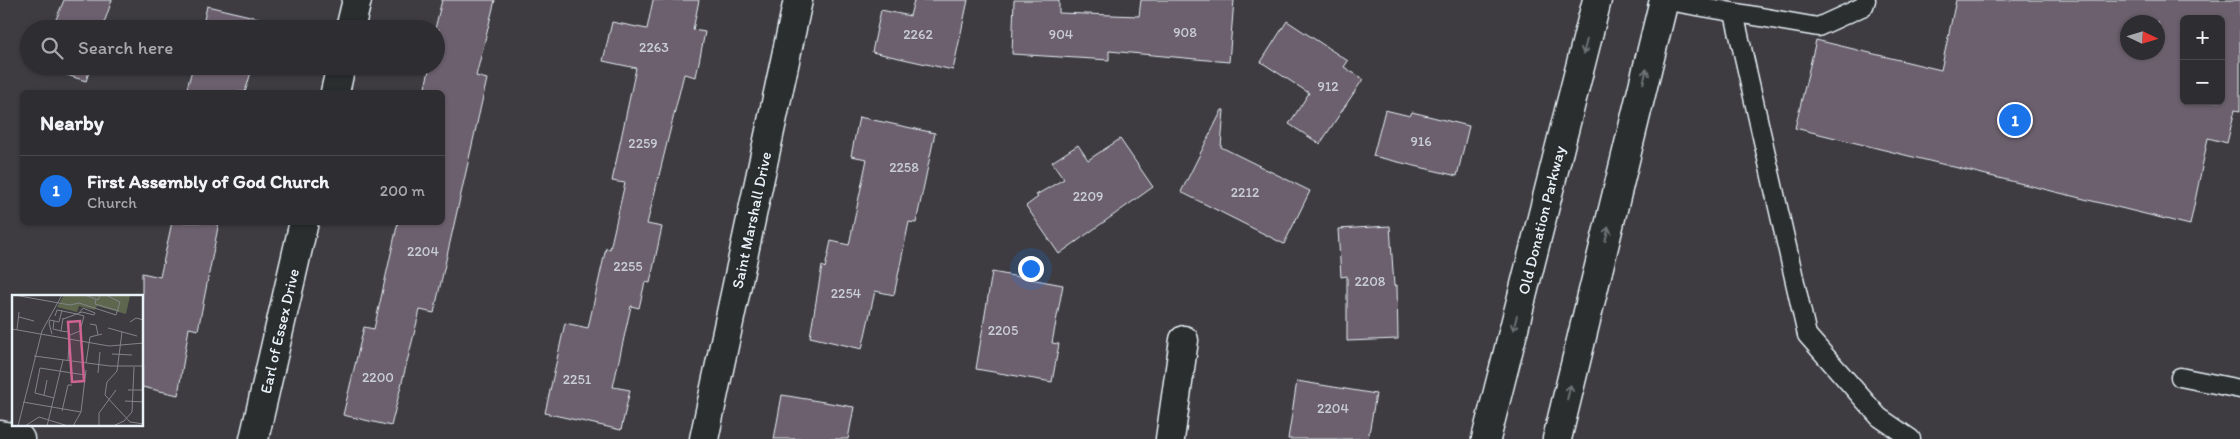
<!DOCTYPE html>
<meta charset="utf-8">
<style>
:root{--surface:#2e2d31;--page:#363539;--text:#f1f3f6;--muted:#a7a8ab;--line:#49494d;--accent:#1a73e8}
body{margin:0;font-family:Itim,sans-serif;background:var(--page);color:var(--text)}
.controls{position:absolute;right:15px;top:15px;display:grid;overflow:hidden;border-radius:8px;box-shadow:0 1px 4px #0004}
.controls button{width:45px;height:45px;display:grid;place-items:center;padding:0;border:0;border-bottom:1px solid var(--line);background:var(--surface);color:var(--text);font:25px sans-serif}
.compass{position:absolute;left:2120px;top:15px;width:45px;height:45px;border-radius:50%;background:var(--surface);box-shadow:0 1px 4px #0004;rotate:94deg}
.you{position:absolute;left:1030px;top:268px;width:18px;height:18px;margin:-12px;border:4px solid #fff;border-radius:50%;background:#1a73e8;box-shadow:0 0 0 8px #1a73e833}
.badge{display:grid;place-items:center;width:32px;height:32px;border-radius:50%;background:var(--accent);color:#fff;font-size:16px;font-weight:700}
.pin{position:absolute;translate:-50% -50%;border:2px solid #fff;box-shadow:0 1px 5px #0006}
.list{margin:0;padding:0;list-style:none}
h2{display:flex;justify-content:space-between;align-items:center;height:65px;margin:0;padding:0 20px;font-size:21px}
h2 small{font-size:16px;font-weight:400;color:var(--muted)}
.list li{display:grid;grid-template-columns:32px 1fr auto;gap:15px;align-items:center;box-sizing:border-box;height:70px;padding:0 20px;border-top:1px solid var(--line)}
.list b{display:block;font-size:19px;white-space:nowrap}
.list p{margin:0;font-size:16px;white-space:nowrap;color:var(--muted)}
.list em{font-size:16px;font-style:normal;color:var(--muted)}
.icon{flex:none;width:28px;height:28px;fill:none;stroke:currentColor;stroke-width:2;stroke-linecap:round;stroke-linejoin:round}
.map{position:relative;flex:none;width:2240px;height:439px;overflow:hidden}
.search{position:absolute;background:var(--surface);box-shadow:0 1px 4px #0004;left:20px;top:20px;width:425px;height:55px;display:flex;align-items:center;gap:12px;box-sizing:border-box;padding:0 18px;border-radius:28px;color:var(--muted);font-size:19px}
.panel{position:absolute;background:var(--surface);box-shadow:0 1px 4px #0004;left:20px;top:90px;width:425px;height:135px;border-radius:8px}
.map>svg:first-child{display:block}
</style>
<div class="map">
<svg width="2240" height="439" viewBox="0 0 2240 439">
<rect width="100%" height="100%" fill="#3e3c41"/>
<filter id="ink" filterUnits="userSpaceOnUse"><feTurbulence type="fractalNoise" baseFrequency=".02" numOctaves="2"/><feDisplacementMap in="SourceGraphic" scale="10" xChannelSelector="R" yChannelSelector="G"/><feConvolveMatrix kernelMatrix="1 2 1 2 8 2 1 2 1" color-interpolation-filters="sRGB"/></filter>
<g filter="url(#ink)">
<g fill="#6c606e" stroke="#e8f1f8" fill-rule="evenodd">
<path d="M64,0H112L102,29H52Z"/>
<path d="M442,0H495L476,76L487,79L434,313L420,310L391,426L343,415L364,327L374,329L398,222H442V92H424L430,66H436V40L439,29H435Z"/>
<path d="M653,0H699L693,30L705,32L696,77L684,74L647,224L662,227L650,283L645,282L639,308L631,306L613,387L630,390L621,430L545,413L565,323L588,328L606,248L610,249L625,183L612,181L636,68L603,61L612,22L647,29Z"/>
<path d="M914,0H968L953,70L872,52L881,10L910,16Z"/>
<path d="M1014,0H1059V13L1139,16L1141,0H1234L1229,62L1109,51V60L1012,54Z"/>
<path d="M1956,0H2240V111L2235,110L2227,143L2208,138L2190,225L1795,128L1816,40L1941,70ZM2184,19H2221V101H2184ZM2128,22H2158V52H2128Z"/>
<path d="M207,6L267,20L264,29H202Z"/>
<path d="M1287,21L1348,61L1344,67L1363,79L1320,144L1289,124L1309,93L1261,62Z"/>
<path d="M38,66H91L86,81Z"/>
<path d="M193,66H253L245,92H186Z"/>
<path d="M1222,110H1224L1221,147L1310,191L1284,244L1181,192Z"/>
<path d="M1385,110L1410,116L1412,112L1469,126L1457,176L1373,156Z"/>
<path d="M859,117L935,133L916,223L909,222L894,295L875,291L862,349L810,337L822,266L825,268L831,241L849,245L867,159L851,156Z"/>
<path d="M1120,139L1153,187L1059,254L1026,206L1038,197L1036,195L1064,179L1052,162L1078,145L1088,160Z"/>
<path d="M172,222H219L198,330L189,328L178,395L142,387V273L160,277Z"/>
<path d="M1390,226L1394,286L1397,285L1398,339L1347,341V276L1341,277L1338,229Z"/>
<path d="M992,272L1063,285L1052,343L1059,344L1052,382L976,369Z"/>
<path d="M1297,381L1376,394L1368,439H1288Z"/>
<path d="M782,395L854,407L848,439H774Z"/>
</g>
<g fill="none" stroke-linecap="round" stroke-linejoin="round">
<defs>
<g id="lane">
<path d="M1662,0L1818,27L1864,6L1866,0"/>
<path d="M1734,13L1807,335L1879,417L1911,439"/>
<path d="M2180,377L2240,389"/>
</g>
<g id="street">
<path d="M350,29L357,0"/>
<path d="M335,92L341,66"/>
<path d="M0,435L20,439"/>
<path d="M254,439L304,222"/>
<path d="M704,439L798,0"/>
<path d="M1170,439L1184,340"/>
</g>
<g id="secondary">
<path d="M1486,439L1597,0"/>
<path d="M1557,439L1664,0"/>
</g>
</defs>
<use href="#lane" stroke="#e8f1f8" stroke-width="21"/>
<use href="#street" stroke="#e8f1f8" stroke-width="31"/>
<use href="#secondary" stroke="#e8f1f8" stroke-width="31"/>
<use href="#lane" stroke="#2a2d2e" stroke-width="18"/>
<use href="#street" stroke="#2a2d2e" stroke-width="28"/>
<use href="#secondary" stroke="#2a2d2e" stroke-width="28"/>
</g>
<defs><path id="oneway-shaft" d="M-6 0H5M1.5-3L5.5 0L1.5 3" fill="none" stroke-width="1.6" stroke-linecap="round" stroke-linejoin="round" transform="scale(1.25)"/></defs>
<g stroke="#6c7275">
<use href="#oneway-shaft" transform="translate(1585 47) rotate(104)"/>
<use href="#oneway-shaft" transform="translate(1645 76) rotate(-76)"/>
<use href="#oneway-shaft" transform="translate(1607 234) rotate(-76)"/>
<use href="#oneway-shaft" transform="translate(1515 323) rotate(104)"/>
<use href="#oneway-shaft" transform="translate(1569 392) rotate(-76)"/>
</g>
</g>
<g text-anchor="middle" stroke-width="4.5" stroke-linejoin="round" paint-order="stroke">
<g font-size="14" fill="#c9cdd6">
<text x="1185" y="37">908</text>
<text x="918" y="39">2262</text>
<text x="1061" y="39">904</text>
<text x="654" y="52">2263</text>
<text x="1328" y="91">912</text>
<text x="1421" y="146">916</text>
<text x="643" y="148">2259</text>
<text x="904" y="172">2258</text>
<text x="1245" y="197">2212</text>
<text x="1088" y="201">2209</text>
<text x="423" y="256">2204</text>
<text x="628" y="271">2255</text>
<text x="1370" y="286">2208</text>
<text x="846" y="298">2254</text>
<text x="1003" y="335">2205</text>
<text x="378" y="382">2200</text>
<text x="577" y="384">2251</text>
<text x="1333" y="413">2204</text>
</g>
<g font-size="16" fill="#e8f1f8" stroke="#2a2d2e">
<text transform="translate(751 220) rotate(-78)" y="6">Saint Marshall Drive</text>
<text transform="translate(1541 220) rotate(-76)" y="6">Old Donation Parkway</text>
<text transform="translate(279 331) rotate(-77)" y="6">Earl of Essex Drive</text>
</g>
</g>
<g transform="translate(12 295)">
<rect width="131" height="131" fill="#3e3c41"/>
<path d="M52,0H116L118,1L114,19L85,11L83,15L67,11L65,17L45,12Z" fill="#5e674d"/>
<path fill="none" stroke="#82848a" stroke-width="1" d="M2,0L58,10L67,8L104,20L108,7L94,0M73,0L86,5L88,0M84,4L83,9L107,16M43,21L45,15L65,19L67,18L70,17L82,20L83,18L71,13L67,18M7,22L22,26M51,23L49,36L57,37L58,40M51,24L65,19L72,21L68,36L58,40M42,26L41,34L49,36M118,27L124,23L132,25M78,29L84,30L86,40M96,33L125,41M0,34L97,51L132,48M5,35L7,17M110,37L105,76L95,87L93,100L118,127L132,129M40,39L37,28L38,25L47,27L50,15M100,59L120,60M22,61L98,71H132M56,65L57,49M74,68L78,42L90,39M86,78L88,57M116,95H132M32,100L35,85M42,103L23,98L28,73L73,80M113,106L132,107M11,107L69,117M50,116L56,90H60M6,131L30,36L50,0M13,131L27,122L56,131M35,131L51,65M61,131L69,117L74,75M87,131V118L104,95M101,131L112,126L120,117L122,72"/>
<path fill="#cf6492" fill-opacity="0.15" stroke="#cf6492" stroke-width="2.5" d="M68,26L72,86L60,87L56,27Z"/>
<rect width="131" height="131" fill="none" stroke="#e8f1f8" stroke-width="2.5"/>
</g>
</svg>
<div class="controls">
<button>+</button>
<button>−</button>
</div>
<svg class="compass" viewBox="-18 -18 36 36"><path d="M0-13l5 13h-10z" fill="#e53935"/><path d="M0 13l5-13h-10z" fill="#a7a8ab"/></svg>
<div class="you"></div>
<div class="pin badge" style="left:2015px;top:120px">1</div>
<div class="search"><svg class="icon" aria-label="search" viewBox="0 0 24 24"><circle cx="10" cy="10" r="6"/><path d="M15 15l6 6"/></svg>Search here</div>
<section class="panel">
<h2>Nearby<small></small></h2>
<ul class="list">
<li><span class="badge">1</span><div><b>First Assembly of God Church</b><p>Church</p></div><em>200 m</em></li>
</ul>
</section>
</div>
